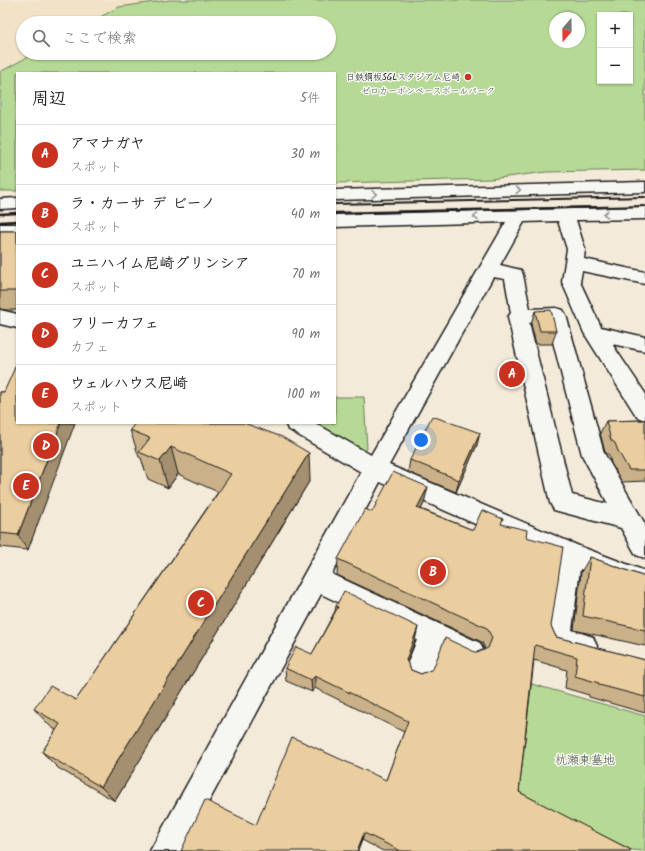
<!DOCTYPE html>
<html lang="ja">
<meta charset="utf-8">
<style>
:root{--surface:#fff;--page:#f2f2f2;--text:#222;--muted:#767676;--line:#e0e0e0;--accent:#c8321e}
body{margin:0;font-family:Kalam,"Klee One",sans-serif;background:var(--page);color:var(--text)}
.controls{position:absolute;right:12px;top:12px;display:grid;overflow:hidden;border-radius:0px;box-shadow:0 1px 3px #0004}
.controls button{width:36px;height:36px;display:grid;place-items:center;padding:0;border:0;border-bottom:1px solid var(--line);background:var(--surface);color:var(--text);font:20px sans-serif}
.compass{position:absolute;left:549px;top:12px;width:36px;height:36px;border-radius:50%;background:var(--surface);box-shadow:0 1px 3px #0004;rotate:200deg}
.you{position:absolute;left:421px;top:440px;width:14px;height:14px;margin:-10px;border:3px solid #fff;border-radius:50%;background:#1a73e8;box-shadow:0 0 0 6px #1a73e833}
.badge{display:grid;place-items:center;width:26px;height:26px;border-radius:50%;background:var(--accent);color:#fff;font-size:13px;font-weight:700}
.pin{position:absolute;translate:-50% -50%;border:2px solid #fff;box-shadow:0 1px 4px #0006}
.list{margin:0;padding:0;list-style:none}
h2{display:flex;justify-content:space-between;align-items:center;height:52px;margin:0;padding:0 16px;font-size:17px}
h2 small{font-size:13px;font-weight:400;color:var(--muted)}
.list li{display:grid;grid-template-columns:26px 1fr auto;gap:12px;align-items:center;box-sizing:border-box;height:60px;padding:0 16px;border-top:1px solid var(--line)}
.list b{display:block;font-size:15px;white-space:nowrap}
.list p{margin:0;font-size:13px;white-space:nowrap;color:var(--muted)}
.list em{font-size:13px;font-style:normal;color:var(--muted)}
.icon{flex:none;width:22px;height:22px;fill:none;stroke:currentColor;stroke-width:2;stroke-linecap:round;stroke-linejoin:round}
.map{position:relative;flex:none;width:645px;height:851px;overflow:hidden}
.search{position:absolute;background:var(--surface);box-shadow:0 1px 3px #0004;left:16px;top:16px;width:320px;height:44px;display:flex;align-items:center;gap:10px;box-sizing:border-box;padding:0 14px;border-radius:22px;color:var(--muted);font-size:15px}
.panel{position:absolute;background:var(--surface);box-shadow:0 1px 3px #0004;left:16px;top:72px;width:320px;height:352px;border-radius:0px}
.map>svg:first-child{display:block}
</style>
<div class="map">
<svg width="645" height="851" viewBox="0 0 645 851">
<rect width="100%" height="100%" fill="#f3ead9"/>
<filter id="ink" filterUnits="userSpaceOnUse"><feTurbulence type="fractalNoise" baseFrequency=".025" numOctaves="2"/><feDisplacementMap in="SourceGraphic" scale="8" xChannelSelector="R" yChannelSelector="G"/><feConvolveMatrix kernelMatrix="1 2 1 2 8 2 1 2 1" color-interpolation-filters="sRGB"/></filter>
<g filter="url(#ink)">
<path fill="#f1e2c8" d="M0,0H169L119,7L89,23H23V53H35L0,72Z"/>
<g fill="#b6da95" stroke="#697b58" fill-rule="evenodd">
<path d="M169,0H645V170L546,172L491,179L335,183V73H17V191H0V72L35,53H329V23H89L119,7ZM600,15H630V81H600ZM555,18H579V42H555Z"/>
<path d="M335,397H364L367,449L364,451L314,423H335Z"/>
<path d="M528,683L645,716V851L632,850L518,793Z"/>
</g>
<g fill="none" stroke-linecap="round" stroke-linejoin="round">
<defs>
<g id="minor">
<path d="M645,182V192L335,200V190Z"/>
<path d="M17,198V208L0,209V199Z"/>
<path d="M645,207V219L576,220L585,249L584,259L645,272V284L582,271L580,282L601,327L645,337V351L612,344L645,393V420L637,417L584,333L562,282L567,249L558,221L524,222L500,265L521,270L523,275L530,309L556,308L563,310L566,315L604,453L645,524V558L636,555L621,528L554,510L550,503L508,317L511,313L505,279L493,277L389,465L579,546L645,571V595L580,569L572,630L593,637L597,646L593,655L584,659L548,649L544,640L557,560L380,482L332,574L480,643L484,652L480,661L471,665L440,651L428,681L418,685L408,681L404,672L417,640L321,594L182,851H150L361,472L288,429L285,423H315L371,455L506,222L335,227V215ZM548,322L582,455L608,504L572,495L529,323Z"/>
<rect x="0" y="224" width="17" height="12"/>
<path d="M0,310L17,314V328L0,324Z"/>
</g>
</defs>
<use href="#minor" stroke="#1c1c1c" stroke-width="3"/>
<use href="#minor" fill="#f6f6f2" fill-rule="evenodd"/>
<g stroke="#1c1c1c" stroke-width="2">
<path d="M335,204L645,197"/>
<path d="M563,208L645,206"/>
</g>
<g stroke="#1c1c1c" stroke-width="2.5">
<path d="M335,213L608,207"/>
<path d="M0,214L17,213"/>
<path d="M0,222L17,221"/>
</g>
</g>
<g fill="#cab189" stroke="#1c1c1c">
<path d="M0,231H17V310H7L0,309Z"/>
<path d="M535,311L556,331L552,344H536L531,324Z"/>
<path d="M0,392H4L28,550L0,547Z"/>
<path d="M645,420V481L622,482L611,463L609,455L605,452L600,433L606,421Z"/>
<path d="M130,430L310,480L115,801L58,768L42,752L56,730L51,727L34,709L76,700L218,492L178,474L168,488L148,479L141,458L139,457Z"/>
<path d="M477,445L456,492L408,472L410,460Z"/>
<path d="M424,503L421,509L473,530L501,524L526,537L551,626L556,637L645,660V713L589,697V695L565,688L567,670L534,660L519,792L630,851H383L362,840L256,825L386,780L404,732L315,688L312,692L286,681L285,668L312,654L335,611L336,606L415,641L407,662L411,670L421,674L485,649L482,642L337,575L338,559L372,512Z"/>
<path d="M590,557L645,577V646L574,630L581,572Z"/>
</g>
<g fill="#a4906f" stroke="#1c1c1c">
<path d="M61,423H75L28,550L18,535Z"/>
<path d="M480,433L477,445L456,492L459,480Z"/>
<path d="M171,447L178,474L168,488L160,461Z"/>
<path d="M309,453L310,480L115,801L101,787Z"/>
<path d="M428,487L424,503L414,524L417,508Z"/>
<path d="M418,627L415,641L403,673L406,660Z"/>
<path d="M315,676V688L312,692L311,680Z"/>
<path d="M364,833L362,840L358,851H357Z"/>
</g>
<g fill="#ebce9f" stroke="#1c1c1c">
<rect x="0" y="231" width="17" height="60"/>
<path d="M551,310L556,331H540L535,311Z"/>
<path d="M17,363V423H61L18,535L0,533V392H4Z"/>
<path d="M432,416L480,433L459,480L410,460Z"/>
<path d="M645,420V470H629L618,451L615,443L611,440L606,421Z"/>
<path d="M135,423H244L282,437L309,453L101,787L42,752L60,724L34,709L50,686L76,700L231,474L171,447L160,461L139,452L150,438L130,430Z"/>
<path d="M393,472L428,487L417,508L473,530L482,510L503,519L501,524L527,530L526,537L563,547L551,626L556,637L645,660V697L599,685V683L575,676L577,657L535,645L519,792L631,850L630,851H401L364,833L357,851H181L205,800L256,825L292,737L386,780L408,721L315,676L311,680L285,668L296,647L312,654L338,607L336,606L344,591L418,627L406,660L411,670L421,674L433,669L445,638L477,653L488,648L492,638L487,628L338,559L365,509L372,512Z"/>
<path d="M590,557L645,577V630L583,616Z"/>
</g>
<defs><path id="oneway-chevron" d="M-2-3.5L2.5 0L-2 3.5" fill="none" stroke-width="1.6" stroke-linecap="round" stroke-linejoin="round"/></defs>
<g stroke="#949492">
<use href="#oneway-chevron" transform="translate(518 190) rotate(-1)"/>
<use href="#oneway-chevron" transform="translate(374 194) rotate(-1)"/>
<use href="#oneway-chevron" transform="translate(606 214) rotate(178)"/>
<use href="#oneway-chevron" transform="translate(476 217) rotate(178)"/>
</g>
</g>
<circle fill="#c8321e" stroke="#f6f6f2" stroke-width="1.5" cx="468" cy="77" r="4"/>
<g text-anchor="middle" stroke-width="3" stroke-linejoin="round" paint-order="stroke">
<g font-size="9" fill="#1c1c1c" stroke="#f6f6f2" text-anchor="end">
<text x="460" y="80">日鉄鋼板SGLスタジアム尼崎</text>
</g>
<g font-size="9" fill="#4a5540" stroke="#f6f6f2">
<text x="428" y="94">ゼロカーボンベースボールパーク</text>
</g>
<g font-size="12" fill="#4a5540" stroke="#f6f6f2">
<text x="585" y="764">杭瀬東墓地</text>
</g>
</g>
</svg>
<div class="controls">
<button>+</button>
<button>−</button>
</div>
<svg class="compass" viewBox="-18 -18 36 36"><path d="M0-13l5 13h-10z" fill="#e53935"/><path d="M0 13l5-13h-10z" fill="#767676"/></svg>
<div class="you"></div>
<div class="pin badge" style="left:512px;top:374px">A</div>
<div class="pin badge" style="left:433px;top:572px">B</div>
<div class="pin badge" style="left:201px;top:603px">C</div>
<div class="pin badge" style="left:46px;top:446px">D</div>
<div class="pin badge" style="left:26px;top:486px">E</div>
<div class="search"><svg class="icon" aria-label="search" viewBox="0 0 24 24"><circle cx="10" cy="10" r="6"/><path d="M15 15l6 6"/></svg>ここで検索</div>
<section class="panel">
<h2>周辺<small>5件</small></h2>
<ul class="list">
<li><span class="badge">A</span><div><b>アマナガヤ</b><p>スポット</p></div><em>30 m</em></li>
<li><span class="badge">B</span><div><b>ラ・カーサ デ ビーノ</b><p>スポット</p></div><em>40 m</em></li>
<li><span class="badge">C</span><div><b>ユニハイム尼崎グリンシア</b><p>スポット</p></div><em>70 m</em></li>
<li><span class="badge">D</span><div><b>フリーカフェ</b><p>カフェ</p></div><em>90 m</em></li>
<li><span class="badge">E</span><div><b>ウェルハウス尼崎</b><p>スポット</p></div><em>100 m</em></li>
</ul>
</section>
</div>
